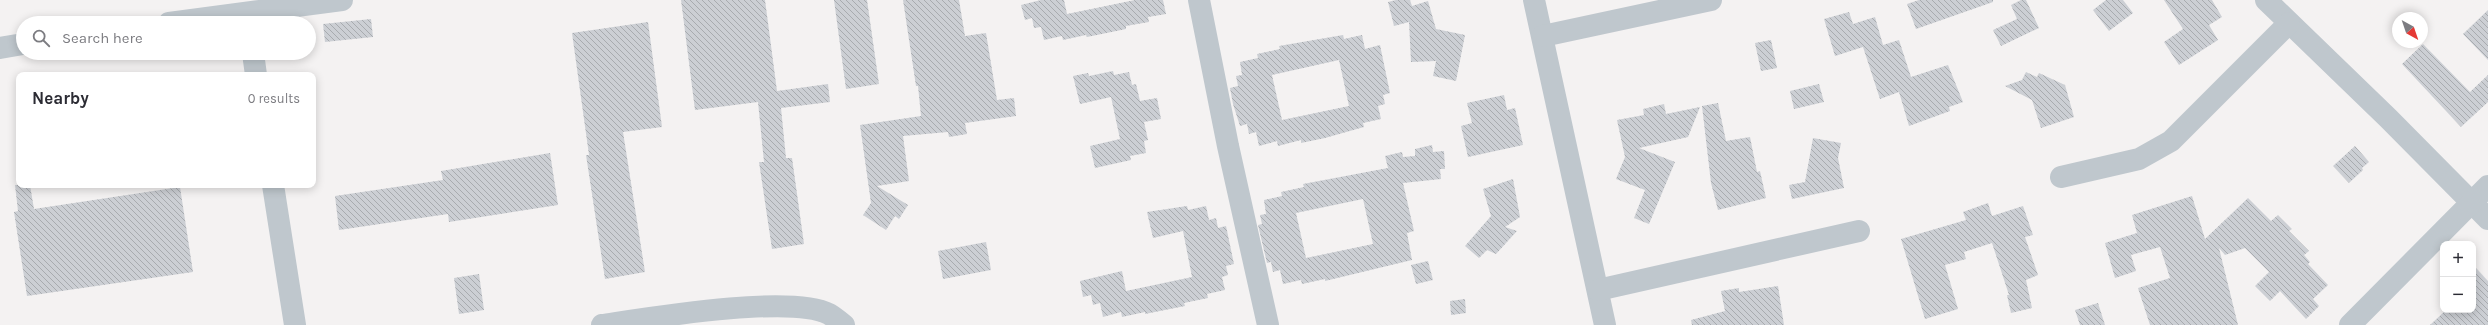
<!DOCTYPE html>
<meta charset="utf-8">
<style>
:root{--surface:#fff;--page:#f7f7f7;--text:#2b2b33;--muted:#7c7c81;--line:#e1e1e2}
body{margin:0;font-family:Karla,sans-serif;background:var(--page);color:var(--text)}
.controls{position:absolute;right:12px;bottom:12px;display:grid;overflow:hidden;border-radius:8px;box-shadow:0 2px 10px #0003}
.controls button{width:36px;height:36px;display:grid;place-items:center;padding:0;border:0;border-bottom:1px solid var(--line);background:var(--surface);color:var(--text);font:20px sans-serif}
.compass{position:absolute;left:2392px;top:12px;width:36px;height:36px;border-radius:50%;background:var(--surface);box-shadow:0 2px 10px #0003;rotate:140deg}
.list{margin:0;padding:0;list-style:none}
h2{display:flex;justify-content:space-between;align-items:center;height:52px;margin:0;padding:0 16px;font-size:17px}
h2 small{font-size:13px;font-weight:400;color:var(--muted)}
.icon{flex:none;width:22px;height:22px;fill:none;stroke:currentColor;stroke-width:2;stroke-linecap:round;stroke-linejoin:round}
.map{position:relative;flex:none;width:2488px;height:325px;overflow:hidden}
.search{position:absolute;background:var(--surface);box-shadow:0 2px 10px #0003;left:16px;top:16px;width:300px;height:44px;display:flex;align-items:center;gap:10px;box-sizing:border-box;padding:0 14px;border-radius:22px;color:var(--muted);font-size:15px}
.panel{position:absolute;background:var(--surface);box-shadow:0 2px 10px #0003;left:16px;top:72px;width:300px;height:116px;border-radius:8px}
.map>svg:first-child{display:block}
</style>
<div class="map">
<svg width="2488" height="325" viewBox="0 0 2488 325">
<defs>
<pattern id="building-back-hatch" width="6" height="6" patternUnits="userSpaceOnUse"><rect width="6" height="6" fill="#cccfd4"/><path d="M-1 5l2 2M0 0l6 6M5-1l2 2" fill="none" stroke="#a8abaf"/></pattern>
</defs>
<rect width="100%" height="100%" fill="#f4f2f2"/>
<g fill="url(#building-back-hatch)" fill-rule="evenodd">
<path d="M681,0H765L777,91L828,84L830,102L781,108L786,158H792L804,244L772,249L759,162H764L758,102L695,110Z"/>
<path d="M834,0H867L879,84L846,89Z"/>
<path d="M903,0H959L965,36L986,33L997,100L1014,98L1016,116L965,123L967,134L949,137L948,132L903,136L909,181L877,186L908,205L899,219L895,216L886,230L863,215L871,203L860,125L921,116L918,86H916Z"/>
<path d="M1041,0H1064L1067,14L1135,0H1163L1166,14L1148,17L1149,22L1126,26V29L1087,37L1086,35L1063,40L1062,36L1044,40L1041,27L1034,28L1032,18L1025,20L1021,5Z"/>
<path d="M1396,0H1410L1412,6L1428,1L1436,29L1465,35L1456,81L1433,76L1436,61L1411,62L1409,22L1394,26L1388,2Z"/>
<path d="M1919,0H1993V2L1916,29L1907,4Z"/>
<path d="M2021,0H2026L2039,28L2001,46L1993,30L2017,19L2011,5Z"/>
<path d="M2106,0H2123L2133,13L2109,31L2093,10Z"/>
<path d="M2164,0H2212L2222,17L2209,25L2218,40L2179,65L2164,42L2183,29Z"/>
<path d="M2488,10V60L2463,34Z"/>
<path d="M1849,12L1853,24L1875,17L1883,45L1899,40L1911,77L1948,65L1963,102L1949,107L1950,111L1909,126L1899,92L1880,99L1863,47L1835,56L1824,19Z"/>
<path d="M371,19L373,37L325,42L323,24Z"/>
<path d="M648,22L662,127L623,132L645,272L605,279L586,155H589L572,33Z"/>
<path d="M1343,35L1344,39L1362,35L1365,49L1380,45L1390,93L1383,95L1385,104L1378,106L1381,119L1363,123L1364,127L1325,138L1301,143V140L1278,146L1277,141L1259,146L1256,132L1249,134L1247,124L1240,126L1233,104L1230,88L1238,86L1236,76L1242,75L1240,62L1258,58L1257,54L1280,49L1279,46ZM1339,60L1349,106L1282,120L1272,75Z"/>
<path d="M1771,40L1777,68L1761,71L1755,43Z"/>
<path d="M2423,44L2470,92L2488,75V102L2461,127L2402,64Z"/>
<path d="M1113,71L1114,75L1129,72L1132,85L1136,84L1140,101L1157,98L1161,119L1144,122L1148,140L1144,141L1146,153L1130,156L1131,160L1095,168L1090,146L1120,139L1111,97L1080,104L1073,76L1088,73L1089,76Z"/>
<path d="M2026,72L2037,77L2039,73L2065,85L2074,117L2041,128L2032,100L2005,86L2022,80Z"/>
<path d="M1819,84L1824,102L1794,109L1790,91Z"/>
<path d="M1504,95L1507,110L1515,108L1523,145L1468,157L1461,126L1472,123L1467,103Z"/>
<path d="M1718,103L1726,141L1750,137L1757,172L1760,171L1766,198L1718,210L1711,183L1702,106Z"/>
<path d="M1664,104L1666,114L1700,107L1688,137L1639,148L1675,162L1649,224L1634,218L1645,190L1616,179L1625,157L1617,120L1644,115L1643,109Z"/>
<path d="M1813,138L1841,143L1838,158L1844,188L1792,199L1789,185L1805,182Z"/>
<path d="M1432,145L1433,152L1444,151L1445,169H1440L1441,179L1403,183L1414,231L1407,233L1412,260L1325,281V279L1302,284L1301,280L1283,284L1280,270L1273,272L1271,262L1267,263L1258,225L1262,224L1260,215L1266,214L1264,200L1282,196L1281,192L1304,187L1303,184L1388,168L1385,156L1402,152L1403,157L1415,156V149ZM1363,199L1373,244L1306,258L1296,213Z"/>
<path d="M2355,146L2369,162L2362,168L2363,170L2349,183L2333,166Z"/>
<path d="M550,153L558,205L449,222L448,214L339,230L335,196L443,180L441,171Z"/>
<path d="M1513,179L1520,217L1505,227L1517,231L1496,254L1487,250L1479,258L1465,246L1491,216L1483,189Z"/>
<path d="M15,185H30L34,209L180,187L193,272L27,296L14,212L18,211Z"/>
<path d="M2192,196L2205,239L2248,198L2271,221L2278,215L2292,229L2289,231L2309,251L2304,255L2310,262L2308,264L2328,285L2313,299L2319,306L2306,319L2280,291L2270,301L2255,286L2269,272L2245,248L2225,255L2219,248L2238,325H2150L2138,288L2170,278L2160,247L2131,255L2136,271L2115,278L2105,243L2137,233L2132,215Z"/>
<path d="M1988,203L1992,216L2023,206L2033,235L2025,237L2038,275L2026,280L2032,308L2011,313L2007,295H2009L1992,243L1964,252L1966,259L1945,265L1958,309L1925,319L1901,239L1966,220L1963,212Z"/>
<path d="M1187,206L1188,210L1206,206L1209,220L1216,218L1218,228L1226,226L1234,264L1226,266L1228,275L1222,277L1225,290L1207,294L1208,298L1184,303L1185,306L1145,314V312L1122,317L1121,312L1103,317L1100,303L1093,305L1091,295L1083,297L1080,281L1122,271L1126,291L1192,277L1183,231L1153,238L1147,212Z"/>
<path d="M986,242L991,270L943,279L938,251Z"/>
<path d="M1428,261L1433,280L1416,284L1411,265Z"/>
<path d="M2473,265L2488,281V325H2430L2446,310H2473Z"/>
<path d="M479,274L484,310L459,314L454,278Z"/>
<path d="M1778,286L1784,325H1692L1691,320L1725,311L1721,291L1739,288V292Z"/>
<path d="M1465,299L1466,313L1451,315L1450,301Z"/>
<path d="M2098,303L2105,325H2080L2075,310Z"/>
</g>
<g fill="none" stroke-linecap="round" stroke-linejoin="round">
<g stroke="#bfc7cd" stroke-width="22">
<path d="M1199,0L1228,146L1268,325"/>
<path d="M1534,0L1605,325"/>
<path d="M2266,0L2388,118L2488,219"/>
<path d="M169,23L342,0"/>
<path d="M1543,36L1711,0"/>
<path d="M0,48L23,44"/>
<path d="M253,53L256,75"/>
<path d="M2061,177L2139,159L2171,141L2289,23"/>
<path d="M273,185L295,325"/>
<path d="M1598,290L1859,231"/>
<path d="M602,325C649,318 791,294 829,314C834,317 839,321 844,325"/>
<path d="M2350,325L2488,186"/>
</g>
</g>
</svg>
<div class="controls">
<button>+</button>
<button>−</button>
</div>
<svg class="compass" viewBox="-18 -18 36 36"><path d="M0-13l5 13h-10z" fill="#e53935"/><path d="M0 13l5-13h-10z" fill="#7c7c81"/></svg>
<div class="search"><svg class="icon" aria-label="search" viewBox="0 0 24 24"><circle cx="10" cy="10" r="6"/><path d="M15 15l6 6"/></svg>Search here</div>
<section class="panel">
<h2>Nearby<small>0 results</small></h2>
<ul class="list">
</ul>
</section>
</div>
